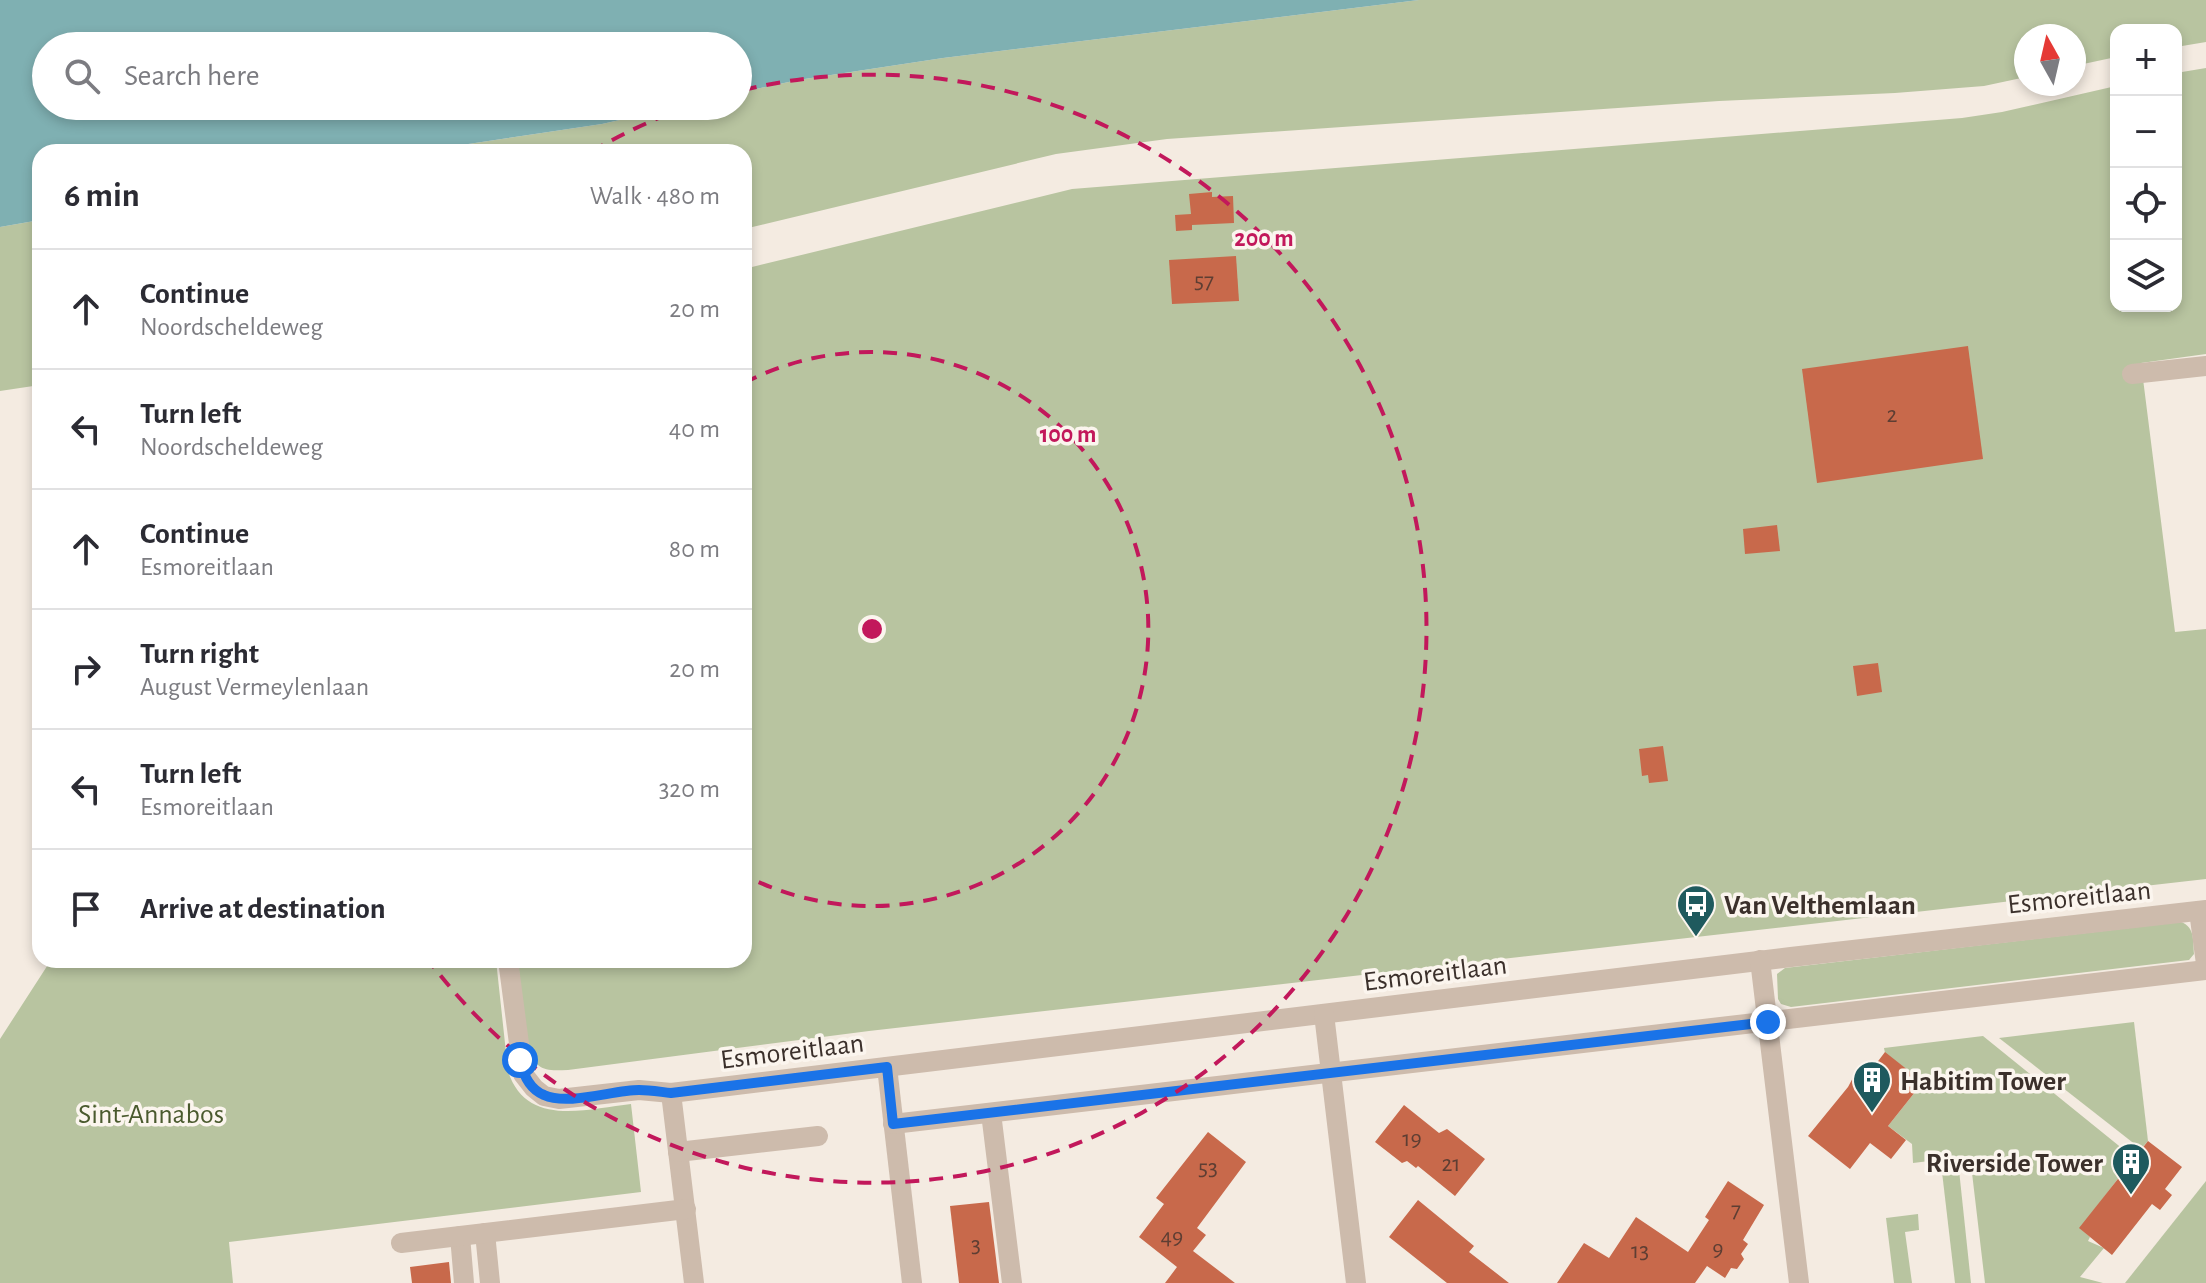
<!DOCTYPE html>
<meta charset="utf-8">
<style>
:root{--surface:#fff;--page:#f2f2f3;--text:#2b2b33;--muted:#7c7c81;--line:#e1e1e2}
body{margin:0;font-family:"Alegreya Sans",sans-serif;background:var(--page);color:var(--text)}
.controls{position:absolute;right:24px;top:24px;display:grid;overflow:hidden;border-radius:16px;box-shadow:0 4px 12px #0003}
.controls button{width:72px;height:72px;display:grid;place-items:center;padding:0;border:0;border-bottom:2px solid var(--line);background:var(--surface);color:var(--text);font:40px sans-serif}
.compass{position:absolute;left:2014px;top:24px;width:72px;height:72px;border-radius:50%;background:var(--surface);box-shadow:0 4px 12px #0003;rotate:352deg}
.stop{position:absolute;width:24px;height:24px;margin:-18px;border:6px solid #1a73e8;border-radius:50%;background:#fff}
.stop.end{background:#1a73e8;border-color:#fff;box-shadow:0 2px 8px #0008}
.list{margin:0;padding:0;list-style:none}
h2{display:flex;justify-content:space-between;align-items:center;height:104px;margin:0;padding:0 32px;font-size:34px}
h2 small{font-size:26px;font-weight:400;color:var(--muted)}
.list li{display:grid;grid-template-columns:52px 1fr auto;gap:24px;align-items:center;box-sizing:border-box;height:120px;padding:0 32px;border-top:2px solid var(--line)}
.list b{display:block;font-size:30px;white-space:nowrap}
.list p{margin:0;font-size:26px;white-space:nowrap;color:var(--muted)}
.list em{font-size:26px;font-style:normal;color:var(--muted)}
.icon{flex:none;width:44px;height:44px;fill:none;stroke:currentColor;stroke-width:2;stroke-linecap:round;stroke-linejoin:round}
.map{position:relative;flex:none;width:2206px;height:1283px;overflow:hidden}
.search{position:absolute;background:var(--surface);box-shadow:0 4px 12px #0003;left:32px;top:32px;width:720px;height:88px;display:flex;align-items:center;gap:20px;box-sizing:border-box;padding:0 28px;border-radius:44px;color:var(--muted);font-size:30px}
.panel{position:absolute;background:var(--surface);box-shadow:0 4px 12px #0003;left:32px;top:144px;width:720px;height:824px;border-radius:24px}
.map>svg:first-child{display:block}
</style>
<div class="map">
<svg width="2206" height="1283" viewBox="0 0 2206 1283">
<rect width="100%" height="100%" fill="#f4ebe1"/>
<g fill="#b8c4a0">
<path d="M1419,0H2206V42L2176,47V30H2116V57L2074,66V36H2026V77L1984,86L1895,93L1719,101L1167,139L1056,154L744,229V152H415L602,124L682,106H738V93L798,80L943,58Z"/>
<path d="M2206,68V354L2141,363L2175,632L2206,629V879L869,1031L568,1070C557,1070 546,1072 538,1065C521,1049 521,984 518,960H744V269L1072,189L1962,118L2002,112L2116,86V306H2176V73Z"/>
<path d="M40,220V385L0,391V227Z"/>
<path d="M2181,922C2195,927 2193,941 2194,954L2189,960L1791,1007L1781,1004L1778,999L1777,974L1785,968Z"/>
<path d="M51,960H496L508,1071C526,1128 586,1109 631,1104L641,1192L229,1242L233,1283H0V1039Z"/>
<path d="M2134,1022L2148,1141L2141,1149L1999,1038Z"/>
<path d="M1983,1036L2134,1158L2080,1228L2090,1237L2088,1241L2104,1248L2080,1277L2103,1283H1985L1970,1156L1913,1163L1912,1144L1888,1126L1923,1082L1885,1053L1884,1048Z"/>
<path d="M1959,1170L1971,1283H1955L1942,1172Z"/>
<path d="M2206,1181V1283H2125Z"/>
<path d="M1918,1214L1919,1230L1905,1232L1912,1283H1894L1886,1218Z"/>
</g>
<path fill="#7fb0b2" d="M0,0H1419L943,58L798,80L738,93V46H46V106H682L602,124L415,152H40V220L0,227Z"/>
<g fill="#c8694b">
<path d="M1212,192V197L1233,196L1234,223L1192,225V230L1176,231L1175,215L1191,214L1189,194Z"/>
<path d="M1236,256L1239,301L1172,304L1169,260Z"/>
<path d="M1968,346L1983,459L1817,483L1802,369Z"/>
<path d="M1777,525L1780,551L1745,554L1743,529Z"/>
<path d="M1878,663L1882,692L1857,696L1853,666Z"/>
<path d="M1663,746L1668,781L1649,783L1648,775L1642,776L1639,749Z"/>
<path d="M1885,1052L1923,1082L1888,1126L1906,1140L1891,1159L1870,1143L1850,1169L1808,1136L1848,1087L1855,1074L1863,1081Z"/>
<path d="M1404,1105L1439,1133L1447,1129L1485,1159L1455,1196L1418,1166L1416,1168L1407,1161L1402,1163L1375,1142Z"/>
<path d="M1208,1132L1246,1162L1197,1228L1206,1235L1193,1251L1235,1283H1165L1177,1267L1139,1237L1164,1204L1156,1198Z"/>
<path d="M2148,1141L2182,1167L2165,1189L2172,1195L2160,1210L2152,1204L2112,1255L2079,1228Z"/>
<path d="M1728,1181L1764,1205L1743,1240L1748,1244L1741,1254L1744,1259L1737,1269L1731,1268L1725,1278L1707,1266L1695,1283H1557L1584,1243L1609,1258L1636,1217L1688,1252L1709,1220L1705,1217Z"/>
<path d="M1418,1200L1474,1246L1469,1252L1509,1283H1447L1389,1237Z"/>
<path d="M989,1202L999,1283H959L950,1206Z"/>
<path d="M449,1262L451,1283H412L410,1267Z"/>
</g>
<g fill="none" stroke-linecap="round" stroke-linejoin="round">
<g stroke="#cdbbac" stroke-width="20">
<path d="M2132,374L2206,366"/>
<path d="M2199,911L2206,964"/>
<path d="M508,960L523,1074L534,1088L544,1096L559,1099L639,1090L671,1093L1791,957L2206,910"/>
<path d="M1760,960L1799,1283"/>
<path d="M1324,1014L1356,1283"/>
<path d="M887,1067L912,1283"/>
<path d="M671,1093L694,1283"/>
<path d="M991,1113L1012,1283"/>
<path d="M893,1124L2206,970"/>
<path d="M678,1152L818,1136"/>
<path d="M485,1233L490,1283"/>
<path d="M460,1236L464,1283"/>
<path d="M401,1243L686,1209"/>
</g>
</g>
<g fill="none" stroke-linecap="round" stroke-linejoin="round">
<path stroke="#1a73e8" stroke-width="10" d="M520,1060C523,1074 529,1089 544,1095C568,1106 613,1090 639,1090C650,1090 661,1092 671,1093L887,1067L893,1124L1768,1022"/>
</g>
<g fill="none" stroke="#c2185b" stroke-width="4" stroke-dasharray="14 10">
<path d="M744 383A277 277 0 1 1 744 875"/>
<path d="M591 152A554 554 0 0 1 687 107M743 90A554 554 0 1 1 430 962"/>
</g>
<defs>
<symbol id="bus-pin" viewBox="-11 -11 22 30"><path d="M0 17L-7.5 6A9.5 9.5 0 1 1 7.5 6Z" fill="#1f5a5e" stroke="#fbf5ee"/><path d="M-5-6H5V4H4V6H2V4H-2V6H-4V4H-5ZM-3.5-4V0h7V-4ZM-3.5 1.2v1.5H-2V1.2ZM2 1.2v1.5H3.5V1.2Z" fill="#fff"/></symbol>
<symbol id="building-pin" viewBox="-11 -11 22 30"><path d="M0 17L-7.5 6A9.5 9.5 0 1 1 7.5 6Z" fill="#1f5a5e" stroke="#fbf5ee"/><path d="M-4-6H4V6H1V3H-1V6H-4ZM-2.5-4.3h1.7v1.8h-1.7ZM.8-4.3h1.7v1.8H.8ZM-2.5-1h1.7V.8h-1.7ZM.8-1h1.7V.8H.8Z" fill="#fff"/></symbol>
</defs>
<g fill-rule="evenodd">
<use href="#bus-pin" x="1674" y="882" width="44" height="60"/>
<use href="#building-pin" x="1850" y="1058" width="44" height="60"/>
<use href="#building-pin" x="2109" y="1140" width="44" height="60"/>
</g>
<g text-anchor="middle" stroke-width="7" stroke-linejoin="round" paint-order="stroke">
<g font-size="24" fill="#5e3e33">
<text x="1204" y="288">57</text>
<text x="1892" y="422">2</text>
<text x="1412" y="1146">19</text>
<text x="1451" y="1171">21</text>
<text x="1208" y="1175">53</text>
<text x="1736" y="1217">7</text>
<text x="1172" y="1244">49</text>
<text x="976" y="1252">3</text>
<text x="1718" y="1256">9</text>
<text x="1640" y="1258">13</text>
</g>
<g font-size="28" fill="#3b302b" stroke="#fbf5ee">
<text transform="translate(2079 896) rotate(-6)" y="10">Esmoreitlaan</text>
<text transform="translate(1435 972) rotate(-7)" y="10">Esmoreitlaan</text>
<text transform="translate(792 1050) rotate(-7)" y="10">Esmoreitlaan</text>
</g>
<g font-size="28" font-weight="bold" fill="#3b302b" stroke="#fbf5ee" text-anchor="start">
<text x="1724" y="914">Van Velthemlaan</text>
<text x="1900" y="1090">Habitim Tower</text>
<text x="2103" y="1172" text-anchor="end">Riverside Tower</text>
</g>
<g font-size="28" fill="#4a5a2e" stroke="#fbf5ee">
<text x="151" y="1123">Sint-Annabos</text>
</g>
</g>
<circle cx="872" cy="629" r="12" fill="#c2185b" stroke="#fbf5ee" stroke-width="4"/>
<g font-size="24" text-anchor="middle" font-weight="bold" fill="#c2185b" stroke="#fbf5ee" stroke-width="7" stroke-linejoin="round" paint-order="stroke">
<text x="1264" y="246">200 m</text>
<text x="1068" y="442">100 m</text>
</g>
</svg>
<div class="controls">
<button>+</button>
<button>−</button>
<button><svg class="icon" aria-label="locate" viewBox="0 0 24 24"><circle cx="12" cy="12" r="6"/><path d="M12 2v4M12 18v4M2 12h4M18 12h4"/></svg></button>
<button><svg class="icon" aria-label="layers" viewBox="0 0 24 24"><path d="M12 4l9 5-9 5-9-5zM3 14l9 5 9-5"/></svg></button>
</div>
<svg class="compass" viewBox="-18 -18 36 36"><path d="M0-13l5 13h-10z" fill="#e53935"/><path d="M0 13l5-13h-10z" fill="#7c7c81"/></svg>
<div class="stop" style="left:520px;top:1060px"></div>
<div class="stop end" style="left:1768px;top:1022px"></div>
<div class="search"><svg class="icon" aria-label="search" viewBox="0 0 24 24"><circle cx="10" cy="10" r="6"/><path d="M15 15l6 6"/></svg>Search here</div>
<section class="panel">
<h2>6 min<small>Walk · 480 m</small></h2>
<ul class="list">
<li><svg class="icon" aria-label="ahead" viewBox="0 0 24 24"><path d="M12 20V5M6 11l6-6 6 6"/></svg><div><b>Continue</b><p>Noordscheldeweg</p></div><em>20 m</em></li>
<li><svg class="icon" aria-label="left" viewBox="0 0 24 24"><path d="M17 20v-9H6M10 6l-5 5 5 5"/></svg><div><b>Turn left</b><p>Noordscheldeweg</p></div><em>40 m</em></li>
<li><svg class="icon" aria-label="ahead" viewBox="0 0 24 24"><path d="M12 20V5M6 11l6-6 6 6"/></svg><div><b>Continue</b><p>Esmoreitlaan</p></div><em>80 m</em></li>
<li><svg class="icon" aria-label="right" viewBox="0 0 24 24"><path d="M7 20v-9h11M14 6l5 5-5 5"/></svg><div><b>Turn right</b><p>August Vermeylenlaan</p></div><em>20 m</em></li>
<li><svg class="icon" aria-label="left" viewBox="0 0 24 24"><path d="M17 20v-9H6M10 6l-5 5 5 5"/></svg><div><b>Turn left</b><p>Esmoreitlaan</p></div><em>320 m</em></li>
<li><svg class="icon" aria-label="arrive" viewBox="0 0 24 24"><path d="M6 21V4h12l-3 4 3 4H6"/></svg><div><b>Arrive at destination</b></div></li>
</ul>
</section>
</div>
